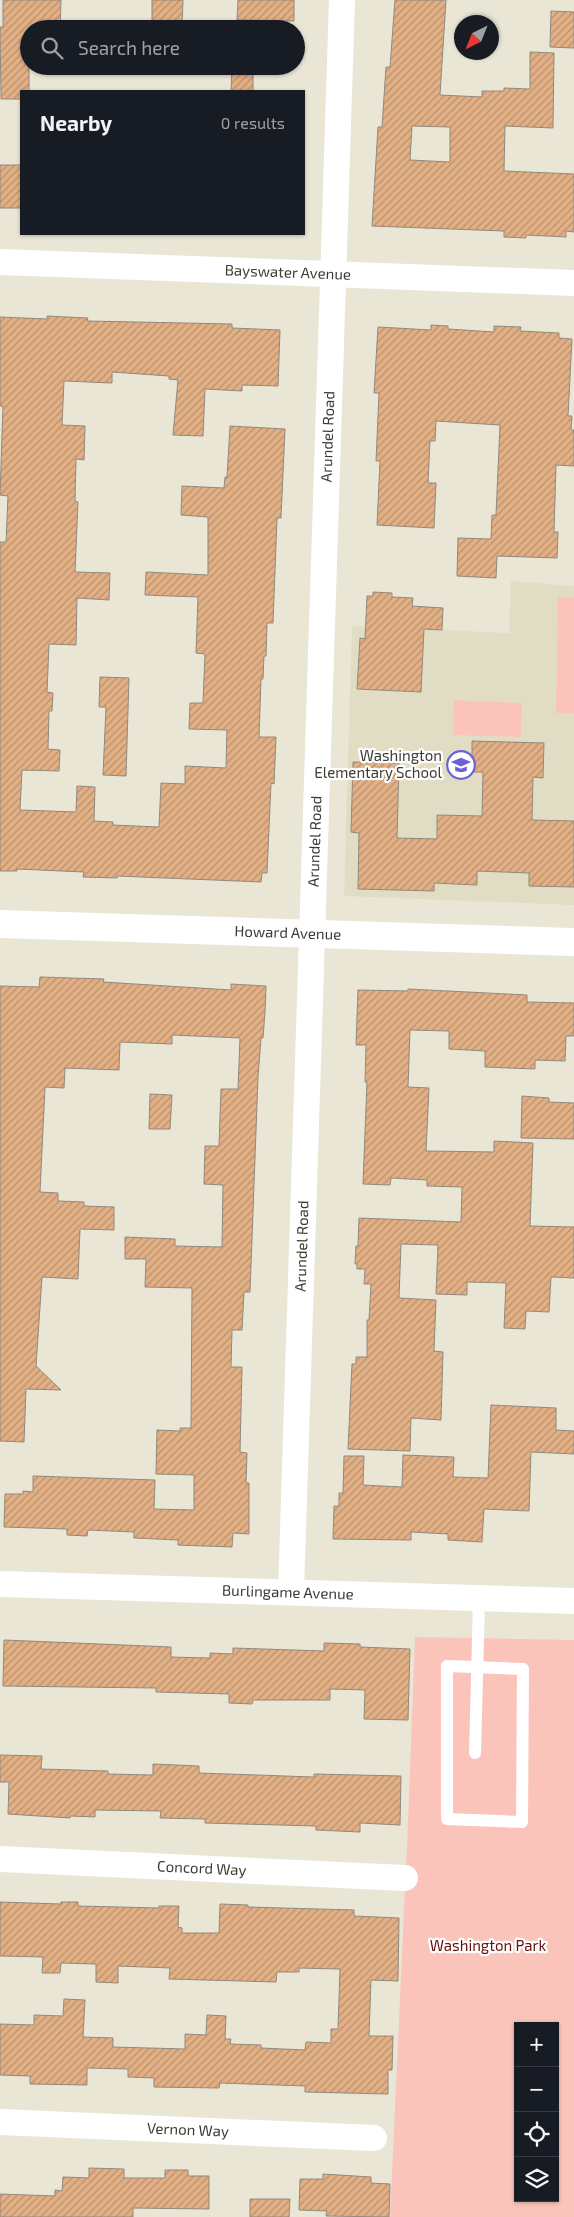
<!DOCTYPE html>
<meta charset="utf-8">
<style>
:root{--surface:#171b24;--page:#242831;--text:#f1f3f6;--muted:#9ea1a6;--line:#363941}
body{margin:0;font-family:"Exo 2",sans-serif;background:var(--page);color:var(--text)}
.controls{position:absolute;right:15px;bottom:15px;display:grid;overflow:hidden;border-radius:0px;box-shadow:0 1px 4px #0004}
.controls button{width:45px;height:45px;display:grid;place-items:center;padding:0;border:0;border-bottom:1px solid var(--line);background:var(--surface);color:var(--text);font:25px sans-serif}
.compass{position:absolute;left:454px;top:15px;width:45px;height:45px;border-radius:50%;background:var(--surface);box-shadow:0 1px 4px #0004;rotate:223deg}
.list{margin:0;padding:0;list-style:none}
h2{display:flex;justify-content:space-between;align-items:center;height:65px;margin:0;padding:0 20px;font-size:21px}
h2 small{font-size:16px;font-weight:400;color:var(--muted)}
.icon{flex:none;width:28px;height:28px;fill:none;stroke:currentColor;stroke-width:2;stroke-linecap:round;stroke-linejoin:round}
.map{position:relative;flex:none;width:574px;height:2217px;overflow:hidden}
.search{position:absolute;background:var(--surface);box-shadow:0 1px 4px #0004;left:20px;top:20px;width:285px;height:55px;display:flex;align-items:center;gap:12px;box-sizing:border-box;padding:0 18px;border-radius:28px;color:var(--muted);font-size:19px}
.panel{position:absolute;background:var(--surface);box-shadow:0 1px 4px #0004;left:20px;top:90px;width:285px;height:145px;border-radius:0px}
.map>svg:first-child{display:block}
</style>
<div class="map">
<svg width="574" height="2217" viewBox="0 0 574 2217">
<defs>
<pattern id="building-hatch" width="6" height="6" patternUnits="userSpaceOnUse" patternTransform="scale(1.25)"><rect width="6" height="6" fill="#e2b084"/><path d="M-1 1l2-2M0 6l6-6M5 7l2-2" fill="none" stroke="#b8906d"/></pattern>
</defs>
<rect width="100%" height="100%" fill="#e9e6d6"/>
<path fill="#e1ddc5" d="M511,581L574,586V905L344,896L352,626L509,633Z"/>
<g fill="#fbc4bb" fill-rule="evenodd">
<path d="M558,597L574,598V713H556Z"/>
<path d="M454,700L522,703L521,737L453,735Z"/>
<path d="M415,1637L574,1640V2217H390L408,1823ZM518,2026H555V2198H518Z"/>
</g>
<g fill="url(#building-hatch)" stroke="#94887d" fill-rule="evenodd">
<path d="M3,0H61L60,29H29V91H21V99H1L0,27H3Z"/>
<path d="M152,0H183L182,24H152Z"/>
<path d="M238,0H294V21L237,20Z"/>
<path d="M395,0H446L440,95L482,97V91H504V88L530,89V52L554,53L553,128L505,126L504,171L574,174V232L566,231V237L526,235V238L504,237V231L372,226L378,127H382L386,67H390ZM412,126L450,127V162L410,160Z"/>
<path d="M551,11L574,12V48L550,47Z"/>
<path d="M232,66H253V91H231Z"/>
<rect x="0" y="165" width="21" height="43"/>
<path d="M47,316L88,318L87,321L232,324V328L280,330L278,386L242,385V391L205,389L203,436L173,435L178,380L169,379V376L112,372V383L64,381L62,425L85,426L84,460L76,459L75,501L78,502L75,572L110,573L109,600L77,598L76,645L49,644L47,692L53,693L52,711H49L48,749L60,750L59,771L22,770L20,810L76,812L77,786L95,787L94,821L113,822V825L159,827L161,783L185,784V766L226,768L227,730L189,729L190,703H203L205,654L196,653L198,597L145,595L146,572L208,575V517L181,515L182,486L224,488L225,477H227L230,426L285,429L281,518H277L273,623H267L266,656H264L263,679H261L259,737H276L274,784L271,783L267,873H262L261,882L117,876V878L83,877L84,872L17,869V871H0V542H6L8,496L0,495L3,406H0V317L47,319Z"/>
<path d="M431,325L448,326V329L494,332V326L521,327L520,331L559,333V338L572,339L568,416H572L571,430H574V466L556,465L554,532H558L557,558L497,556L496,578L457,576L458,538L491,539L492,515H496L500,425L436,421L435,441H430L428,483H436L434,528L377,525L380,461H376L379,393H374L378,327L431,330Z"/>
<path d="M373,592L392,593V597L413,598L412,606L443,608L442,630L424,629L421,692L357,689L360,638L365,639L367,596H373Z"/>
<path d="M100,677L129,678L126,776L103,775L106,707H99Z"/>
<path d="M472,741L544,743L543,778L533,777L532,820L574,821V887L529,886V873L477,871V885L434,883V891L358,889L359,833L351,832L353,762L399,763L397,838L437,839V815L482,816L483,772H472Z"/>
<path d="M40,977L104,979L103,982L231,990V984L266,986L265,1012L263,1038H261L258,1077L250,1292H244L242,1330H232L231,1367H242L240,1452L247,1453L246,1483H249V1534L233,1533L232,1547L178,1545V1540L134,1538V1532L88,1530L87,1536L67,1535V1529L4,1527L5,1494H23V1491L33,1492V1476L155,1480L154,1509L194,1510V1475L156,1474L157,1430L180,1431V1428H191L192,1288L145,1287L146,1259H125V1237L175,1239V1246L222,1247L223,1185L204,1184L205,1146H219L221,1089H238L240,1038L172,1035V1044L120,1042L119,1070L65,1068L64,1088L45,1087L40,1192L58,1193V1201L84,1202V1206L114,1207V1230L80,1229L78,1279L42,1277L36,1366L61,1390L26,1389L24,1442L0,1441V986L39,987Z"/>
<path d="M408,989L527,995V1002L574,1003V1036H566L565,1061L535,1060V1069L485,1067V1051L449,1049V1031L410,1030L408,1087L429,1088L426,1151L494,1152V1141L533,1143L530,1226L574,1227V1278L551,1277L549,1312L526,1311L525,1329L504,1328L506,1283L467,1282V1295L436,1294L438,1245L401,1244L399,1298L436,1300L434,1351L443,1352L441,1420L411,1418L410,1451L348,1449L352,1364H356V1357H367V1320H369L371,1284H364L365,1269H357V1264H355L356,1246H358L359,1218L461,1222L462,1187L427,1186V1180L391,1178L390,1185L363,1184L367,1082H365L366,1045H356L358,990L408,991Z"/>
<path d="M150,1094L172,1095L170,1129H149Z"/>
<path d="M522,1096L549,1098V1102L574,1103V1139L521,1138Z"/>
<path d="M491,1405L556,1408V1430L574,1431V1454L531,1452L529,1511L484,1509L482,1542L448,1540V1534L411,1532V1540L333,1539L334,1506H339V1493H343L344,1456H364L363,1485L402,1487L403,1455L454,1457L453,1477L488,1478Z"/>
<path d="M4,1640L171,1647V1657L210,1658V1653L233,1654V1648L324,1651V1643L360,1644V1647L410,1649L408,1720L364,1719L365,1690L330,1689V1700H253L252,1704L229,1703V1694L156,1692V1688L3,1686Z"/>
<path d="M0,1755L42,1756L41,1769L108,1771V1774L153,1775V1764L199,1766V1773L314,1777V1774L401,1776L400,1825L360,1823V1832L316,1830V1826L205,1823V1819L160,1818L161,1811L95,1810V1817L70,1816V1818L8,1814L9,1782H0Z"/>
<path d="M0,1902L61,1904V1902H78V1906L159,1908V1906H179L178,1927L182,1928V1933H219L220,1904L248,1905V1907L354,1910V1916L399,1918L398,1981L371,1980L369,2036H393L392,2070H388V2094L305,2092V2086L220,2083L219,2088L154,2087V2078L128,2077V2069L87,2068V2085L30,2084V2076L0,2075V2024L34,2025V2015L63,2016L64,1999L85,2000L83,2037L113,2038V2047L185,2049V2034L206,2035L207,2015L226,2016L225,2039H231L230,2044L261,2045V2048L305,2050L306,2042L331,2043V2029H338L340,1969L299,1968V1972H277L276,1982L169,1979L170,1968L118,1966V1983L96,1982V1964L61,1963L60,1973H42L43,1957L0,1956Z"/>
<path d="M89,2168L124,2169V2178H165V2170H188V2176H209V2209L133,2208V2217H0V2194L55,2196V2190L62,2191L63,2177L89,2178Z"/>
<path d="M323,2174L371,2177V2183L390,2184L389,2217L326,2216L327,2211L299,2210L300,2179H323Z"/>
<path d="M250,2199H290L289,2217H250Z"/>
</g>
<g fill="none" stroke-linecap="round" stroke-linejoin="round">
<g stroke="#fff" stroke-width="12">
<path d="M447,1666L523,1669L522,1822L447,1819Z"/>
<path d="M475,1753L479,1599"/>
</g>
<g stroke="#fff" stroke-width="26">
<path id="s1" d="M0,262L574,283"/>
<path id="s2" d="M0,1584L574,1601"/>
<path id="s3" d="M291,1592L342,0"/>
<path id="s4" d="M0,1859L405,1878"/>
<path id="s5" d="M0,2122L374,2138"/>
</g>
<path stroke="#fff" stroke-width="28" id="s6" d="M0,924L574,942"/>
</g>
<defs>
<symbol id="school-ring" viewBox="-11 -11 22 22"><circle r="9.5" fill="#fff" stroke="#6c61da" stroke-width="1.5"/><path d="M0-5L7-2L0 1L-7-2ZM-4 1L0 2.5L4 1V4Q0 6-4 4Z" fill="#6c61da"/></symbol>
</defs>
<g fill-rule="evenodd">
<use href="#school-ring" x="445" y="749" width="32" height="32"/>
</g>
<g text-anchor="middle" stroke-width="4.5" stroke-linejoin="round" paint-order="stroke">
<g font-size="15" fill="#3c3b34" stroke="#fff">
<text dy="5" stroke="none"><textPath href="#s1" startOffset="288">Bayswater Avenue</textPath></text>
<text dy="5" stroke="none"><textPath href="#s3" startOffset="1156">Arundel Road</textPath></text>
<text dy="5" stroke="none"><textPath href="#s3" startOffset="751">Arundel Road</textPath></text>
<text dy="5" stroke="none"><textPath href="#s6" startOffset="288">Howard Avenue</textPath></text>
<text dy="5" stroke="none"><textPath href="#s3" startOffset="346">Arundel Road</textPath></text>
<text dy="5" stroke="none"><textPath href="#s2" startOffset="288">Burlingame Avenue</textPath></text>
<text dy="5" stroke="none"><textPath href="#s4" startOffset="202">Concord Way</textPath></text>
<text dy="5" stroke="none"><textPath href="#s5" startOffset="188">Vernon Way</textPath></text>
</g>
<g font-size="15" fill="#3c3b34" stroke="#fff" text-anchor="end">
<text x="442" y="761">Washington<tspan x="442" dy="17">Elementary School</tspan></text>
</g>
<g font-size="15" fill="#61110d" stroke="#fff">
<text x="488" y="1951">Washington Park</text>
</g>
</g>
</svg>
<div class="controls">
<button>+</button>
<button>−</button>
<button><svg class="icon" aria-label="locate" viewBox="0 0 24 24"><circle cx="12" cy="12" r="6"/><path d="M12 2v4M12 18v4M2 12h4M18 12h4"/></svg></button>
<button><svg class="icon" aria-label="layers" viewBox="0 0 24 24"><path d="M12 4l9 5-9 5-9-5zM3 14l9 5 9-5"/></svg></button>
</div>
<svg class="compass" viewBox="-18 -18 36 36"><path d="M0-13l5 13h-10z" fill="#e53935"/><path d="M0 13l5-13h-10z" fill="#9ea1a6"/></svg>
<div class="search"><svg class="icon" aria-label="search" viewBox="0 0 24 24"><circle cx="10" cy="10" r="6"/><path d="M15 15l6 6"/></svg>Search here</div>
<section class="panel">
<h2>Nearby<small>0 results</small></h2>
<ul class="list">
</ul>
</section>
</div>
